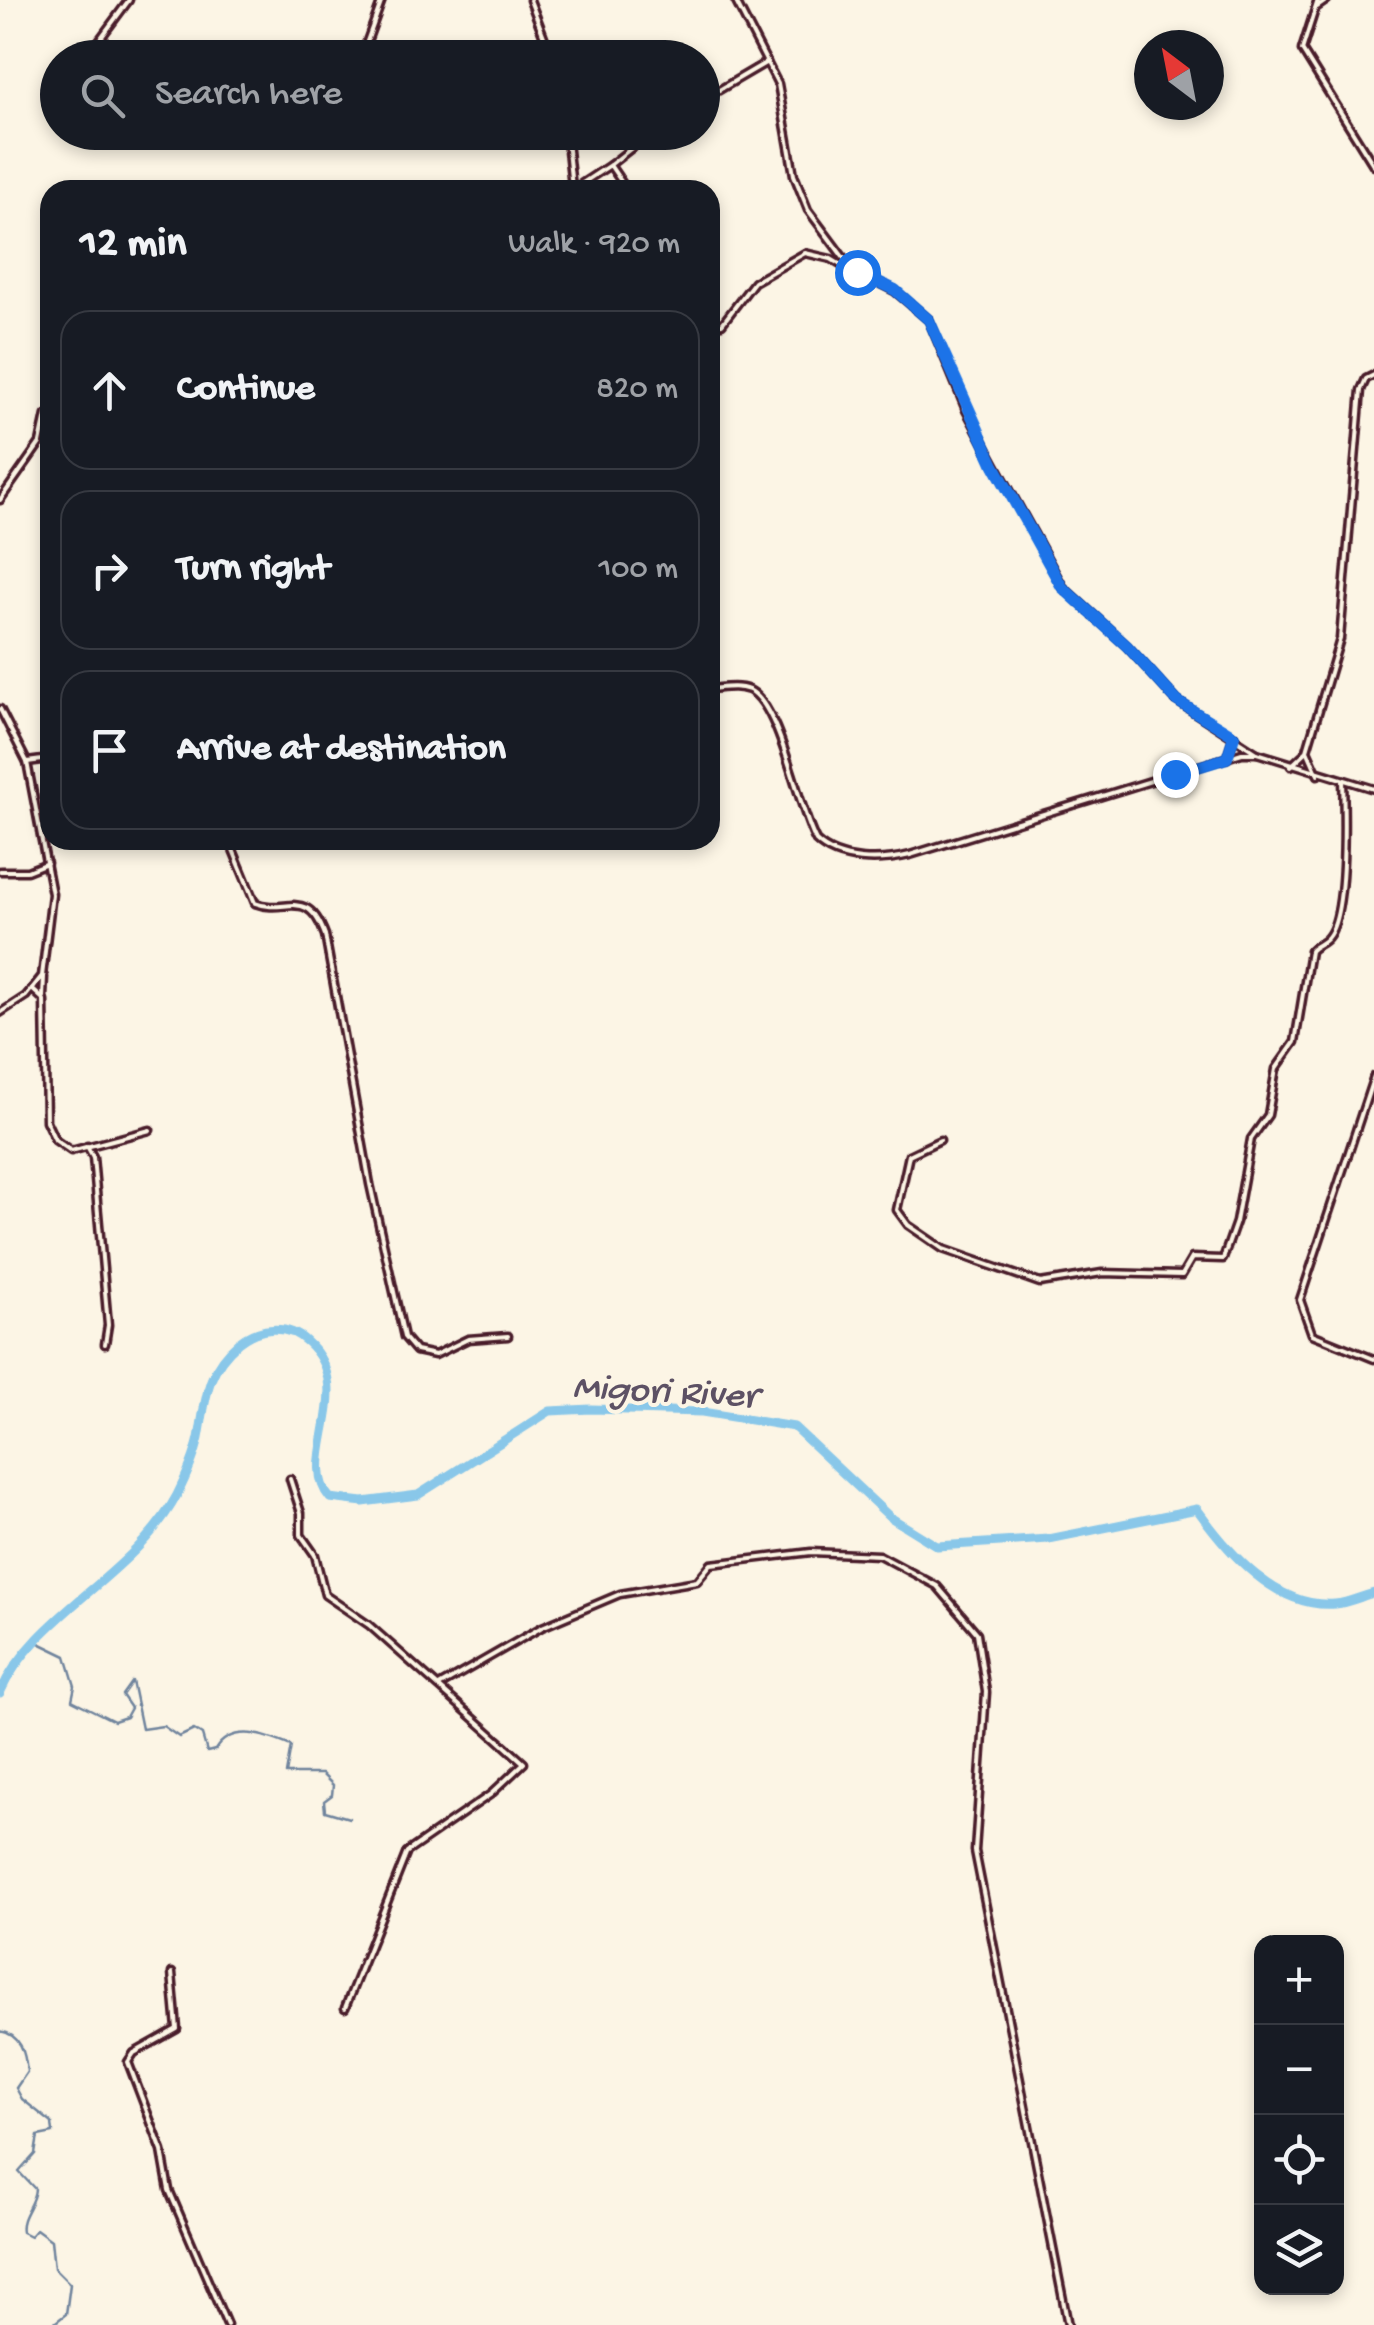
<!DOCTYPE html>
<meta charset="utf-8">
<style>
:root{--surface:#171b24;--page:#242831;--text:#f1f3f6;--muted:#9ea1a6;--line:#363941}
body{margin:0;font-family:"Gochi Hand",sans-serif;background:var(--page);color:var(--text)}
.controls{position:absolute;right:30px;bottom:30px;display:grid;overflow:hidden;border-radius:20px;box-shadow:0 5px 15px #0003}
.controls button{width:90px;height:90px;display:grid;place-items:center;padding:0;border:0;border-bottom:2px solid var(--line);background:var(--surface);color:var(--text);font:50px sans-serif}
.compass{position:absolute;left:1134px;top:30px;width:90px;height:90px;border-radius:50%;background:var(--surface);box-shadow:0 5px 15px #0003;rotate:328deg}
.stop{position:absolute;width:30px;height:30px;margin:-22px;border:8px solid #1a73e8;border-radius:50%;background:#fff}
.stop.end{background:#1a73e8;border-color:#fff;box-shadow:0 2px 10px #0008}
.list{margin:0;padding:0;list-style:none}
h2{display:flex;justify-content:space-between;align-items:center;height:130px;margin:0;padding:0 40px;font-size:42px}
h2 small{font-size:32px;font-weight:400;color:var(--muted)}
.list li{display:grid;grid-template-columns:65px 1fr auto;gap:30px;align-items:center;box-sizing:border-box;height:160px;margin:0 20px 20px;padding:0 20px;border:2px solid var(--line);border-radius:30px}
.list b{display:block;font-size:38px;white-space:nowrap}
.list em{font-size:32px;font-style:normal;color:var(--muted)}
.icon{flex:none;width:55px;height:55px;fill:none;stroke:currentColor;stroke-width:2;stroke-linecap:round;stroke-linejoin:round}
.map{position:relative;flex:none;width:1374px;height:2325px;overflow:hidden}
.search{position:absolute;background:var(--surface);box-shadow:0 5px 15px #0003;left:40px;top:40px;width:680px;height:110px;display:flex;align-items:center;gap:25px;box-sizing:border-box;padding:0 35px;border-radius:55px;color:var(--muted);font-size:38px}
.panel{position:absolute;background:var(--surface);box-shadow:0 5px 15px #0003;left:40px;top:180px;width:680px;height:670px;border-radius:30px}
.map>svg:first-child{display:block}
</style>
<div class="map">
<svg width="1374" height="2325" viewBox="0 0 1374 2325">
<rect width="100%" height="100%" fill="#fcf5e5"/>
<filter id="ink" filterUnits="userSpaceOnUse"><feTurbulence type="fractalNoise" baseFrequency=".01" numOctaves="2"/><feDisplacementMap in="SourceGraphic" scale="20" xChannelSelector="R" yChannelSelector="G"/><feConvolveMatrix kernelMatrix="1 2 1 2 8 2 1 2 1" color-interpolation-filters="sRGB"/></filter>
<g filter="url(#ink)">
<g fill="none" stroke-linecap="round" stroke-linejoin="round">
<g stroke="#70849d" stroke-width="2.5">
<path d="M37,1642L66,1656L75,1686L72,1700L114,1721L126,1717L131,1708L122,1695L132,1681L142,1729L163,1726L179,1737L194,1730L202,1735L207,1752L215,1750C232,1722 267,1736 291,1746L286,1774H322L333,1785L332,1795L324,1801L325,1811L349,1818"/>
<path d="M0,2031C21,2035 25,2052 27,2072L16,2088L22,2099L52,2123L53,2133L38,2136L35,2154L19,2172L35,2189C34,2205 19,2216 22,2232L30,2236L36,2229L51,2240L54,2268L70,2284L66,2314L52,2325"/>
</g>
<path stroke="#89c7e9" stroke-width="9" d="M0,1693C35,1614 135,1575 177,1495C185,1479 195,1456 199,1438C206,1400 205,1371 238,1343C258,1327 287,1323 307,1342C360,1389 296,1460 330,1498L363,1502L418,1495L550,1411L591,1409L702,1412L794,1427L890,1517L937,1546L1049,1539L1197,1509C1228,1552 1276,1609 1335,1604C1348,1603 1362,1596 1374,1593"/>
<defs>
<g id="street">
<path d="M530,0L552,58"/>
<path d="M735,0L778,84L794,175L808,210L852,269L895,291L929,320L966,410L1063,587L1127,646L1177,701L1257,753"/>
<path d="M1318,0L1302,50L1374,166"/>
<path d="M1317,7L1327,0"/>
<path d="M86,58L129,0"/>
<path d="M361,58L382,0"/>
<path d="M702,100L767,62"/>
<path d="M566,132L572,187"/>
<path d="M610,165L652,132"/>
<path d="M572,190L610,165L627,190"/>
<path d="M710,325L722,324L754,282L805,253L831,259L854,273"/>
<path d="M0,500L40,443L46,415"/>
<path d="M710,689C723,688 737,685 749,690C780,704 798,809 816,841C839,863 881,862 910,855L1242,753H1257L1374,789"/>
<path d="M0,709L27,762L52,894L42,976L26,996L0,1013"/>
<path d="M1227,758L1234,736"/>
<path d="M27,762L50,759"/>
<path d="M1291,766L1306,752"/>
<path d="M1318,775L1307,750L1340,639L1361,390L1366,379L1374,375"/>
<path d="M229,840L255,903C286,915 307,886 325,935L370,1184L404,1337L416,1351L435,1355L468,1339L508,1336"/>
<path d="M0,871H27L47,863"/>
<path d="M33,990L44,1000L46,1121L55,1140L71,1151L150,1130"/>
<path d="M43,997L44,977"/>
<path d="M1374,1076L1300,1300L1312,1334L1374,1359"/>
<path d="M940,1140L909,1155L897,1210L908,1225L943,1249L1040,1283L1102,1273L1182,1275L1192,1258L1223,1259L1236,1222L1251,1139L1268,1115L1276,1069L1295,1042L1310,951C1315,945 1323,944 1328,937C1347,915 1344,811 1343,780"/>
<path d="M87,1146L93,1157L108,1325L105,1344"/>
<path d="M290,1479L301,1513V1535L315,1555L325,1595L369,1625L524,1763L491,1794L407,1852L345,2008"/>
<path d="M439,1686L542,1627L620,1594L697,1581L711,1564L811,1552L879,1555L937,1586L977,1633L986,1692L975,1851L1068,2325"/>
<path d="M172,1973L177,2029L134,2053L128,2062L162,2151L169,2190L227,2325"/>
</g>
</defs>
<use href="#street" stroke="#4a1f2b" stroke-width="11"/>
<use href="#street" stroke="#fcf5e5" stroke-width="4"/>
</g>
</g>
<g fill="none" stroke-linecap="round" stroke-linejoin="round" filter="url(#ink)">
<path stroke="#1a73e8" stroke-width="12" d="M857,272L895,290L929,320L994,465L1062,587L1127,646L1177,701L1234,736L1227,758L1175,774"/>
</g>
<g text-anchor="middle" stroke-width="8" stroke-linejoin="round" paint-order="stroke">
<g font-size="38" font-style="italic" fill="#5d5164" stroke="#fcf5e5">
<text transform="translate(665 1388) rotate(3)" y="13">Migori River</text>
</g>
</g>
</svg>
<div class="controls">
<button>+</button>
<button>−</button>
<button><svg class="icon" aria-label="locate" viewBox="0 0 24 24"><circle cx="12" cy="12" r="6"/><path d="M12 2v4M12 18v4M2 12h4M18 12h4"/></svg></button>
<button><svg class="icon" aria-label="layers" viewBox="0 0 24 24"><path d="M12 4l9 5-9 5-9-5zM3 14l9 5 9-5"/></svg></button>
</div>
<svg class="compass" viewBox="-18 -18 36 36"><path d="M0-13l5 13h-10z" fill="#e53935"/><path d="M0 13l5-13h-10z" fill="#9ea1a6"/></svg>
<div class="stop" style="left:857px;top:272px"></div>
<div class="stop end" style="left:1175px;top:774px"></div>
<div class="search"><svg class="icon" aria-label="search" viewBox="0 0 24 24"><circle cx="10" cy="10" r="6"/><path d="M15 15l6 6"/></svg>Search here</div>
<section class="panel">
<h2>12 min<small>Walk · 920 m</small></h2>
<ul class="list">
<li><svg class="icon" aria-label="ahead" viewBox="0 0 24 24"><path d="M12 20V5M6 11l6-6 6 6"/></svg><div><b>Continue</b></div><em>820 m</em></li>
<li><svg class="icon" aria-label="right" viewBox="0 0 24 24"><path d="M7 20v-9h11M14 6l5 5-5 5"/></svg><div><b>Turn right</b></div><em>100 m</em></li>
<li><svg class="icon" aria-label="arrive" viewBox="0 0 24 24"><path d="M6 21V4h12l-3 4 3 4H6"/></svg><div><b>Arrive at destination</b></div></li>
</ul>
</section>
</div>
